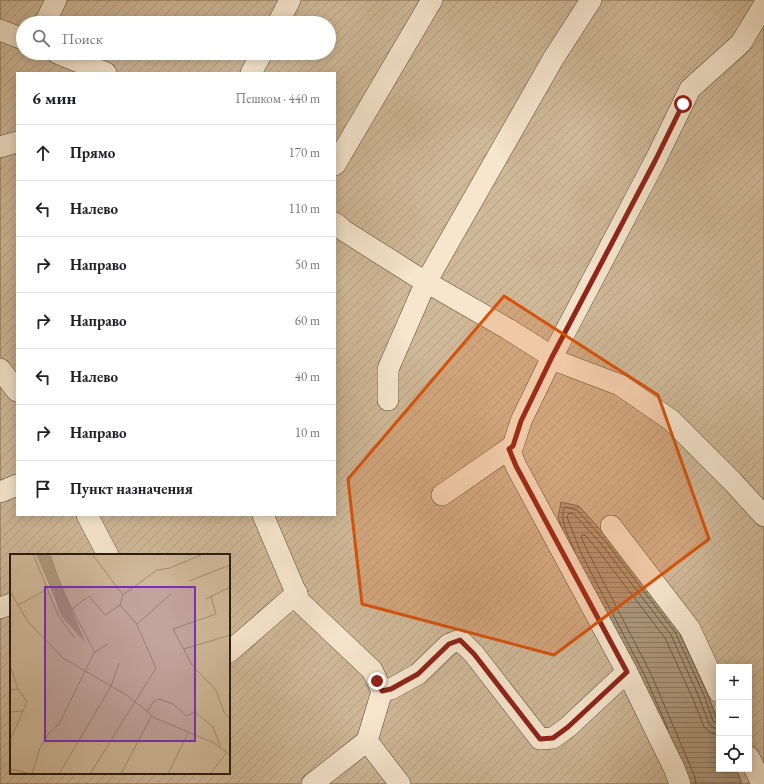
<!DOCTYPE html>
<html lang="ru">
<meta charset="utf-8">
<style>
:root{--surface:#fff;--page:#f2f2f2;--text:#202124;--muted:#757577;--line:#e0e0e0}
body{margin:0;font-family:"EB Garamond",serif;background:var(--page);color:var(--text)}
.controls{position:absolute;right:12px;bottom:12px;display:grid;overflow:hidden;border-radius:0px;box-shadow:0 2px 10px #0003}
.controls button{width:36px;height:36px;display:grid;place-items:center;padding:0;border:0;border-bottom:1px solid var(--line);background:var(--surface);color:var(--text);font:20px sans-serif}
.stop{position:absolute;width:12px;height:12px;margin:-9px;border:3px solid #8f2418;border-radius:50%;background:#fff}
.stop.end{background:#8f2418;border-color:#fff;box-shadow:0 1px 4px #0008}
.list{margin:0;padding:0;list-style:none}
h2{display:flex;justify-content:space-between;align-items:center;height:52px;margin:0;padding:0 16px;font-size:17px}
h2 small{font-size:13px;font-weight:400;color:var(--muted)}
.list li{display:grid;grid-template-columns:26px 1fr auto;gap:12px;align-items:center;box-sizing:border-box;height:56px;padding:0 16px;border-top:1px solid var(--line)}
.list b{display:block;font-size:15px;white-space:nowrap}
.list em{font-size:13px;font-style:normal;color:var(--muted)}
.icon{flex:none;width:22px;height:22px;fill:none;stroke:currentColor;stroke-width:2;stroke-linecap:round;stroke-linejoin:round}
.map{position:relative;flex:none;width:764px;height:784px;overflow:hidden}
.search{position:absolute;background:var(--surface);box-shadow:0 2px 10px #0003;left:16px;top:16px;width:320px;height:44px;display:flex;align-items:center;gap:10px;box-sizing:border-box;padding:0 14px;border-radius:22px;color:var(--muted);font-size:15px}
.panel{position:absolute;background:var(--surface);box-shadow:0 2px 10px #0003;left:16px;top:72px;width:320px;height:444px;border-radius:0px}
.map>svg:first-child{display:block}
</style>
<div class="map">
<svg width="764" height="784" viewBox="0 0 764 784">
<defs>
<pattern id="garden-furrows" width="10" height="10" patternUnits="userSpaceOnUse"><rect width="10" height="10" fill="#cfb898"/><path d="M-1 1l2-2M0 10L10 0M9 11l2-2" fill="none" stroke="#b29e82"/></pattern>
<pattern id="water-rules" width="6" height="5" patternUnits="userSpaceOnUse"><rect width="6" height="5" fill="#ad987b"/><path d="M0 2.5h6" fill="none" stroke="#8d7b63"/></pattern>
</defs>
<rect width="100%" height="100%" fill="#f1d8b4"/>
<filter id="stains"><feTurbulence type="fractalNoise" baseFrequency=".005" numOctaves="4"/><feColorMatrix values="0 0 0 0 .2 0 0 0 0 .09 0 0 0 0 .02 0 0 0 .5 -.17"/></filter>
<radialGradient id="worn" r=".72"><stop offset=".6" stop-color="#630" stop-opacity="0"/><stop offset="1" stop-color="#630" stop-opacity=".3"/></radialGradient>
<path fill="url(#garden-furrows)" stroke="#7c6a52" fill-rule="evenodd" d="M0,0H764V784H742L736,769H749V667H719V724L707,693L678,630L681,784H0ZM23,23H329V53H23ZM17,73H335V515H17ZM11,555H229V773H11Z"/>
<path fill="url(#water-rules)" stroke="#78664f" d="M561,502L579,506L609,539L678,630L707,693L719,724V769H736L742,784H681L573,557L558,518Z"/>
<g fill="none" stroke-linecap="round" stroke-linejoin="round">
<g stroke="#6a5a44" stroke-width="1">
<path d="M575,551C570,540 558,518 565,507L577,510L606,542L675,632L704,695L713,721L716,723L719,724"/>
<path d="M668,729L645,676L581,553L567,517L569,513L574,514L602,545L671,635L699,697L709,724L714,728L719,729"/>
<path d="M696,784L695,777L651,674L587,550L581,537L582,535H585L597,549L665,638L693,699L704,727L711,733L719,735"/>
</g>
<defs>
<g id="minor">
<path d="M45,23L56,0"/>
<path d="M278,23L290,0"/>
<path d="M0,30L23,39"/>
<path d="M57,53L106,73"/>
<path d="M251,73L262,53"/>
<path d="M0,147L17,142"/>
<path d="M335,165L432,0"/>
<path d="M335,223L343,230L414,275L508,329L562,363L620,385L671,420L733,482L764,516"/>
<path d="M0,369L17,391"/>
<path d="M388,400V369L426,282L553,59L591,0"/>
<path d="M509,449L516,466L627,672L674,768L680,784"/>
<path d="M0,492L17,485"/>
<path d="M442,495L513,446L521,421L552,357L655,161L690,89L741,43L764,5"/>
<path d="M87,515L108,555"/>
<path d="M263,515L300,602L372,670L382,691L367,741L400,784"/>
<path d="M611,526L690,629L719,692"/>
<path d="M0,608L11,604"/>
<path d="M229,652L297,593"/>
<path d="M382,691L391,689L418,674L449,644L460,640L474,654L540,739L553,738L568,727L627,672"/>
<path d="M749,757L762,784"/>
<path d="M312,784L367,741"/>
</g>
</defs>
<use href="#minor" stroke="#5a4b37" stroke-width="22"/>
<use href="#minor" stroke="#f6e6ce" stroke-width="21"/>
</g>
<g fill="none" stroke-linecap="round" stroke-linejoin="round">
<path stroke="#8f2418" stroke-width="5" d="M377,681L382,691L391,689L418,674L449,644L460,640L474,654L540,739L553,738L568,727L627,672L516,466L509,449L513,446L521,421L552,357L655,161L683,104"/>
</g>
<path fill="#d5530c" fill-opacity="0.2" stroke="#d5530c" stroke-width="3" stroke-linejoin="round" d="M504,296L658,395L709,539L554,655L362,604L348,479Z"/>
<g transform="translate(10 554)">
<rect width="220" height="220" fill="#f1d8b4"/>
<path d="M0,0H26L46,51L60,53L39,0H220V220H0Z" fill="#cfb898"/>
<path d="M26,0H39L75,88L52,63Z" fill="#ad987b"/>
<path fill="none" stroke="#a18d71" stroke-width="1" d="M23,0L49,63L65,84M40,0L52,36L85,99M179,27L220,11M0,37L18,68L53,104L118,142L145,164L204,189L220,201M113,41L147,16L160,14L193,0M201,43L206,60L163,75L182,111L206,136L214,158L220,164M196,45L220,33M8,51L36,36M62,55L79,42L95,61L110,51M127,70L161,40M174,95L220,81M0,111L8,135M0,136L8,135L17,148L0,186M0,158L13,157M137,158L143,148L149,145L163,150L177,162L185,158L203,173L211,193M0,215L22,220M22,220L30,194L39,179L49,170L84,99L98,90M49,220L101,132L109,109M80,220L146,114L126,69L110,51L113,41L82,0M111,220L142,161M158,220L178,179M200,220L217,198"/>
<path fill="#7b2cbf" fill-opacity="0.15" stroke="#7b2cbf" stroke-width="2" d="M35,33H185V187H35Z"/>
<rect width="220" height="220" fill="none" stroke="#281c0d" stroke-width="2"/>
</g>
<rect width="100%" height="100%" filter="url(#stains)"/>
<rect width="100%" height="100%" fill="url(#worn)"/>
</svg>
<div class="controls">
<button>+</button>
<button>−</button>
<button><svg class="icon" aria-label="locate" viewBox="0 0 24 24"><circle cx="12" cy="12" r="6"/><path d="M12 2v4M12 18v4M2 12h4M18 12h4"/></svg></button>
</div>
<div class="stop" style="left:683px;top:104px"></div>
<div class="stop end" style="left:377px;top:681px"></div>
<div class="search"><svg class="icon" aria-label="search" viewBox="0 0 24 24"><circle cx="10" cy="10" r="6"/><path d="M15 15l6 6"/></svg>Поиск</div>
<section class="panel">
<h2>6 мин<small>Пешком · 440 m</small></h2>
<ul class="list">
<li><svg class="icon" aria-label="ahead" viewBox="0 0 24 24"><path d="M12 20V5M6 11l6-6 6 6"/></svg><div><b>Прямо</b></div><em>170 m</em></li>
<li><svg class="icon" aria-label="left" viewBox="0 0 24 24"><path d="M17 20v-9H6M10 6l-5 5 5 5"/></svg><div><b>Налево</b></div><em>110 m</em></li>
<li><svg class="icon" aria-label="right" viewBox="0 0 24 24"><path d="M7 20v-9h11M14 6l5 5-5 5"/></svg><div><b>Направо</b></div><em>50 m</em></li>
<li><svg class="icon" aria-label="right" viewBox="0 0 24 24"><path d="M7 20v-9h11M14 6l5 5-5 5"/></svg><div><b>Направо</b></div><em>60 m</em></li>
<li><svg class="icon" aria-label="left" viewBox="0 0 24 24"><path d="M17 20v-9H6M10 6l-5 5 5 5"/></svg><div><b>Налево</b></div><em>40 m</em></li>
<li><svg class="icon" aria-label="right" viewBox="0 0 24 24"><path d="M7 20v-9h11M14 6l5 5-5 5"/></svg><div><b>Направо</b></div><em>10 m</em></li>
<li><svg class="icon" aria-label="arrive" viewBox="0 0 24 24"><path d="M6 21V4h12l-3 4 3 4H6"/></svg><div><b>Пункт назначения</b></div></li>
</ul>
</section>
</div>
